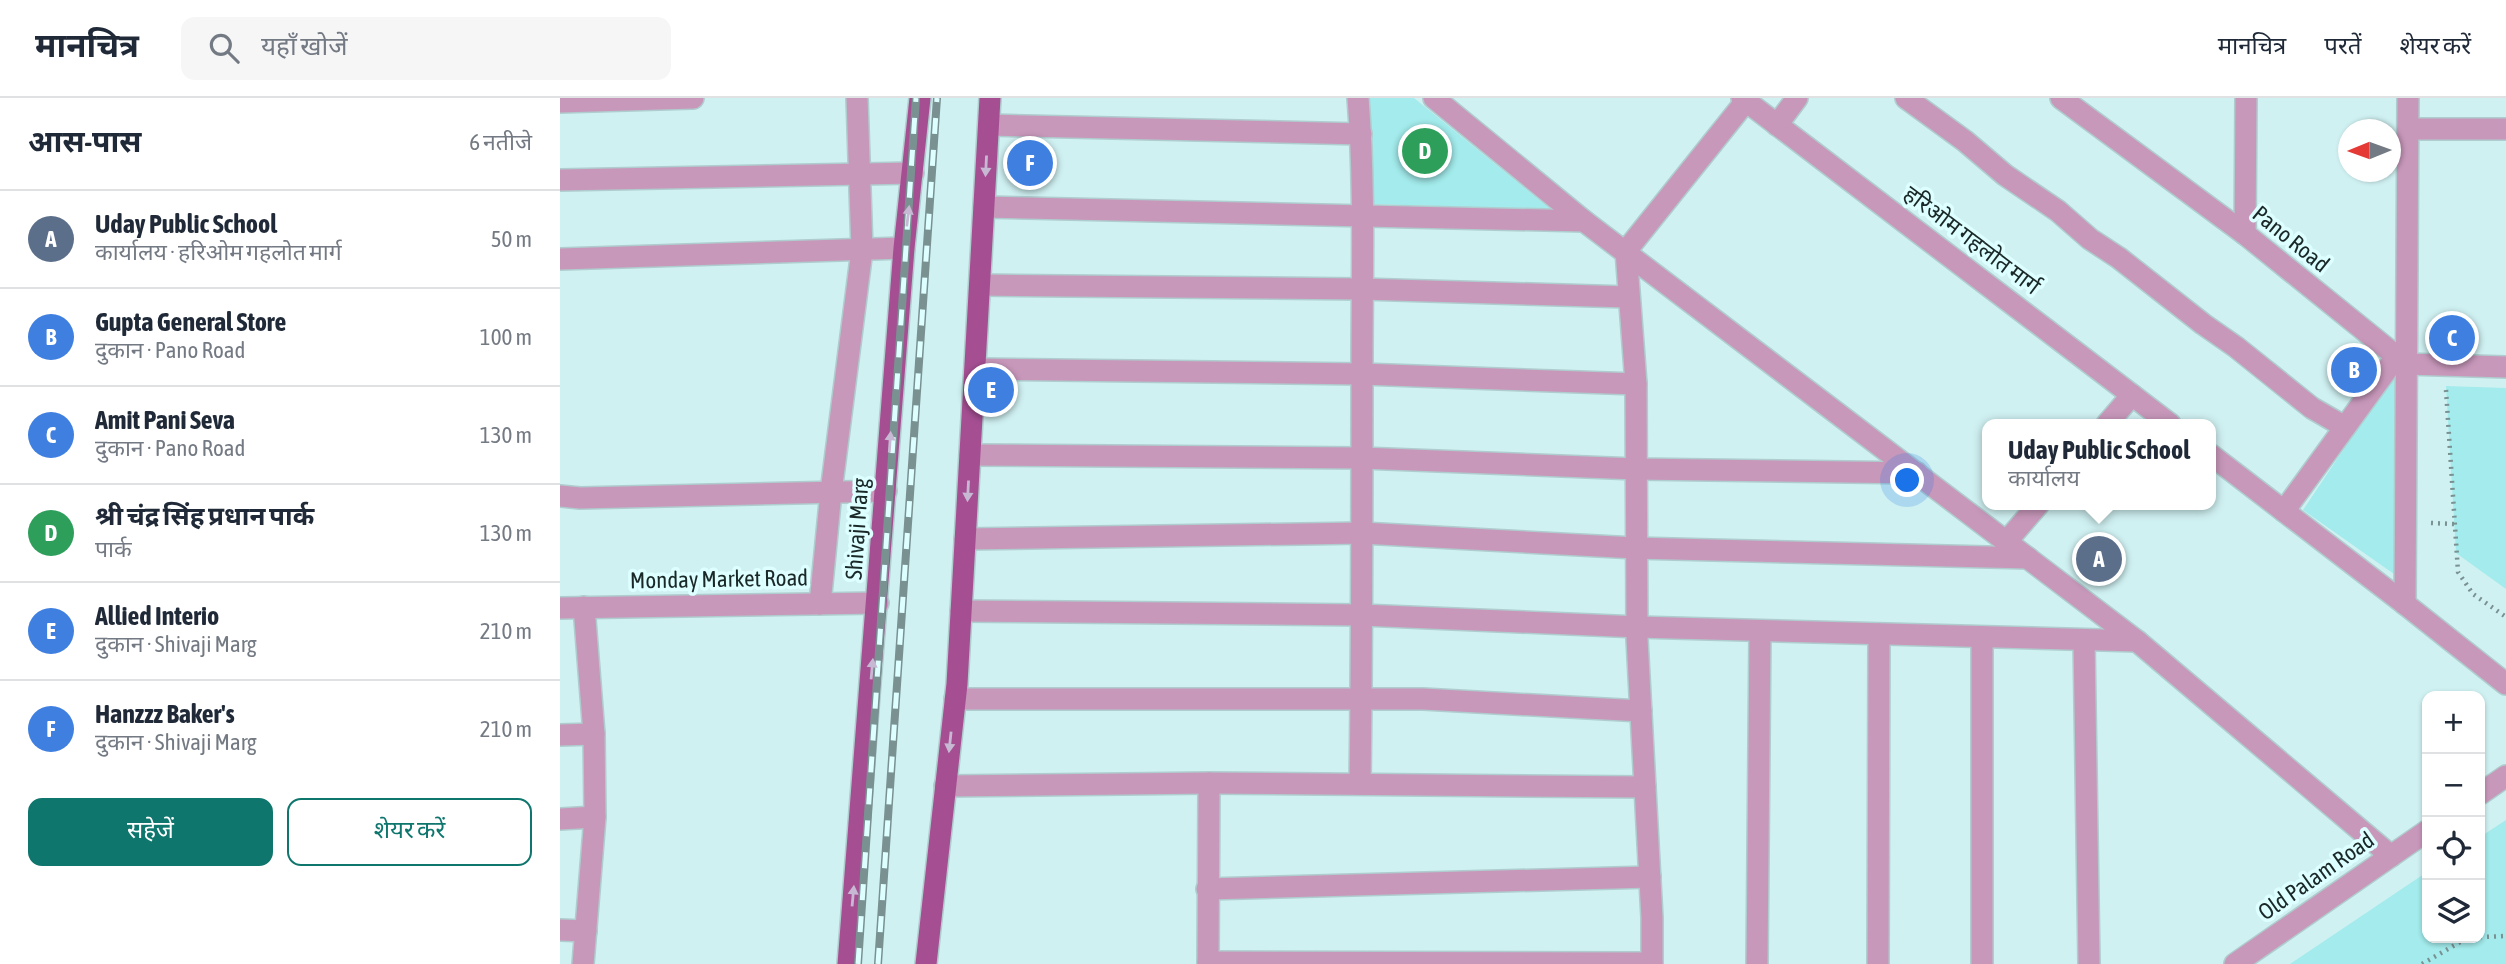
<!DOCTYPE html>
<html lang="hi">
<meta charset="utf-8">
<style>
:root{--surface:#fff;--page:#f6f6f7;--text:#1f2937;--muted:#747a83;--line:#e0e1e3;--accent:#0f766e}
body{margin:0;font-family:"Asap Condensed","Noto Sans Devanagari",sans-serif;background:var(--page);color:var(--text)}
.controls{position:absolute;right:21px;bottom:21px;display:grid;overflow:hidden;border-radius:14px;box-shadow:0 2px 5px #0004}
.controls button{width:63px;height:63px;display:grid;place-items:center;padding:0;border:0;border-bottom:2px solid var(--line);background:var(--surface);color:var(--text);font:35px sans-serif}
.compass{position:absolute;left:1778px;top:21px;width:63px;height:63px;border-radius:50%;background:var(--surface);box-shadow:0 2px 5px #0004;rotate:269deg}
.you{position:absolute;left:1348px;top:383px;width:24px;height:24px;margin:-18px;border:5px solid #fff;border-radius:50%;background:#1a73e8;box-shadow:0 0 0 10px #1a73e833}
.badge{display:grid;place-items:center;width:46px;height:46px;border-radius:50%;background:var(--accent);color:#fff;font-size:23px;font-weight:700}
.pin{position:absolute;translate:-50% -50%;border:4px solid #fff;box-shadow:0 2px 7px #0006}
.popup{position:absolute;left:1422px;top:321px;width:234px;height:91px;box-sizing:border-box;display:grid;place-content:center;border-radius:14px;background:var(--surface);filter:drop-shadow(0 2px 5px #0005);font-size:23px;white-space:nowrap;color:var(--muted)}
.popup b{font-size:26px;color:var(--text)}
.popup::after{content:'';position:absolute;left:50%;top:100%;margin-left:-14px;border:14px solid transparent;border-top-color:var(--surface)}
.list{margin:0;padding:0;list-style:none}
h2{display:flex;justify-content:space-between;align-items:center;height:91px;margin:0;padding:0 28px;font-size:30px}
h2 small{font-size:23px;font-weight:400;color:var(--muted)}
.list li{display:grid;grid-template-columns:46px 1fr auto;gap:21px;align-items:center;box-sizing:border-box;height:98px;padding:0 28px;border-top:2px solid var(--line)}
.list b{display:block;font-size:26px;white-space:nowrap}
.list p{margin:0;font-size:23px;white-space:nowrap;color:var(--muted)}
.list em{font-size:23px;font-style:normal;color:var(--muted)}
.actions{display:flex;gap:14px;padding:21px 28px}
.actions a{flex:1;padding:16px 0;border:2px solid var(--accent);border-radius:14px;text-align:center;font-size:24px;color:var(--accent)}
.actions .main{background:var(--accent);color:#fff}
.icon{flex:none;width:38px;height:38px;fill:none;stroke:currentColor;stroke-width:2;stroke-linecap:round;stroke-linejoin:round}
.map{position:relative;flex:none;width:1946px;height:866px;overflow:hidden}
header{display:flex;align-items:center;gap:42px;box-sizing:border-box;height:98px;padding:0 35px;background:var(--surface);border-bottom:2px solid var(--line)}
header strong{font-size:33px}
nav{display:flex;gap:38px;margin-inline-start:auto;font-size:24px}
.search{width:490px;height:63px;background:var(--page);display:flex;align-items:center;gap:18px;box-sizing:border-box;padding:0 24px;border-radius:14px;color:var(--muted);font-size:26px}
main{display:flex}
aside{flex:1;background:var(--surface)}
.map>svg:first-child{display:block}
</style>
<header>
<strong>मानचित्र</strong>
<div class="search"><svg class="icon" aria-label="search" viewBox="0 0 24 24"><circle cx="10" cy="10" r="6"/><path d="M15 15l6 6"/></svg>यहाँ खोजें</div>
<nav><a>मानचित्र</a><a>परतें</a><a>शेयर करें</a></nav>
</header>
<main>
<aside>
<h2>आस-पास<small>6 नतीजे</small></h2>
<ul class="list">
<li><span class="badge" style="background:#5c6f8a">A</span><div><b>Uday Public School</b><p>कार्यालय · हरिओम गहलोत मार्ग</p></div><em>50 m</em></li>
<li><span class="badge" style="background:#3f7fe0">B</span><div><b>Gupta General Store</b><p>दुकान · Pano Road</p></div><em>100 m</em></li>
<li><span class="badge" style="background:#3f7fe0">C</span><div><b>Amit Pani Seva</b><p>दुकान · Pano Road</p></div><em>130 m</em></li>
<li><span class="badge" style="background:#2e9e5b">D</span><div><b>श्री चंद्र सिंह प्रधान पार्क</b><p>पार्क</p></div><em>130 m</em></li>
<li><span class="badge" style="background:#3f7fe0">E</span><div><b>Allied Interio</b><p>दुकान · Shivaji Marg</p></div><em>210 m</em></li>
<li><span class="badge" style="background:#3f7fe0">F</span><div><b>Hanzzz Baker's</b><p>दुकान · Shivaji Marg</p></div><em>210 m</em></li>
</ul>
<div class="actions"><a class="main">सहेजें</a><a>शेयर करें</a></div>
</aside>
<div class="map">
<svg width="1946" height="866" viewBox="0 0 1946 866">
<rect width="100%" height="100%" fill="#d0f1f2"/>
<g fill="#a3ebec">
<path d="M808,0H854L992,112L814,106Z"/>
<path d="M1836,273L1834,476L1743,412Z"/>
<path d="M1886,288L1946,290V491L1896,455Z"/>
<path d="M1946,722V866H1730L1867,774V840H1920V739Z"/>
</g>
<g fill="none" stroke-linecap="round" stroke-linejoin="round">
<defs>
<g id="minor">
<path d="M798,0C805,88 802,178 802,266C802,406 802,546 800,686"/>
<path d="M874,0L1024,123L1577,543L1831,758"/>
<path d="M1182,0L1610,326"/>
<path d="M1346,0L1405,43L1445,77L1498,113L1530,141L1559,160L1643,226L1676,249L1752,310L1785,329"/>
<path d="M1501,0L1685,136L1846,266L1946,269"/>
<path d="M0,4L133,0"/>
<path d="M429,27L801,36"/>
<path d="M1217,27L1237,0"/>
<path d="M1848,31H1946"/>
<path d="M0,82L353,75"/>
<path d="M424,109L1024,123"/>
<path d="M1685,136L1686,0"/>
<path d="M0,161L344,150"/>
<path d="M420,187L802,191L1068,199"/>
<path d="M415,271L802,276L1076,286"/>
<path d="M1547,326L1572,297"/>
<path d="M410,357L802,360L1076,371L1357,375"/>
<path d="M1651,357L1845,506L1946,586"/>
<path d="M0,398L20,400L326,393"/>
<path d="M1724,413L1836,259"/>
<path d="M405,441L802,435L1075,450L1468,460"/>
<path d="M1446,444L1478,407"/>
<path d="M260,506L271,394L302,152L297,0"/>
<path d="M1845,506L1848,0"/>
<path d="M0,510L318,505"/>
<path d="M401,513L802,517L1078,529L1577,543"/>
<path d="M1422,539V866"/>
<path d="M1524,542L1529,866"/>
<path d="M395,601H863L1081,613"/>
<path d="M0,637L34,636"/>
<path d="M385,688L649,685L1085,689"/>
<path d="M1920,696L1946,678"/>
<path d="M0,721L35,719"/>
<path d="M647,791L1090,779"/>
<path d="M0,832L26,833"/>
<path d="M648,864L1092,865"/>
<path d="M23,866L35,719L34,636L24,509"/>
<path d="M648,866L649,685"/>
<path d="M1092,866V820L1077,541L1076,286L1066,153L1186,3"/>
<path d="M1197,866L1200,533"/>
<path d="M1318,866L1319,536"/>
<path d="M1675,866L1867,733"/>
</g>
<g id="major">
<path d="M288,866L344,150L360,0"/>
<path d="M366,866L397,586L430,0"/>
</g>
</defs>
<use href="#minor" stroke="#afcdce" stroke-width="24"/>
<use href="#major" stroke="#afcdce" stroke-width="24"/>
<g stroke="#7a9192" stroke-width="4.5" stroke-dasharray="2 5" stroke-linecap="butt">
<path d="M1886,292L1898,474L1913,496L1946,519"/>
<path d="M1871,425L1894,426"/>
<path d="M1920,839L1946,838"/>
<path d="M1862,866L1907,840"/>
</g>
<use href="#minor" stroke="#c898bb" stroke-width="21"/>
<use href="#major" stroke="#a54f92" stroke-width="21"/>
<defs>
<g id="rail">
<path d="M298,866L356,0"/>
<path d="M318,866L377,0"/>
</g>
</defs>
<use href="#rail" stroke="#7a9192" stroke-width="8"/>
<use href="#rail" stroke="#dff" stroke-width="5" stroke-dasharray="16" stroke-linecap="butt"/>
</g>
<defs><path id="oneway-solid" d="M-6-.8H1V-3.2L6.5 0L1 3.2V.8H-6Z" transform="scale(1.75)"/></defs>
<g fill="#c7b9d3">
<use href="#oneway-solid" transform="translate(426 68) rotate(93)"/>
<use href="#oneway-solid" transform="translate(348 118) rotate(-83)"/>
<use href="#oneway-solid" transform="translate(330 344) rotate(-86)"/>
<use href="#oneway-solid" transform="translate(408 393) rotate(93)"/>
<use href="#oneway-solid" transform="translate(312 571) rotate(-85)"/>
<use href="#oneway-solid" transform="translate(390 644) rotate(96)"/>
<use href="#oneway-solid" transform="translate(293 798) rotate(-85)"/>
</g>
<g text-anchor="middle" stroke-width="7" stroke-linejoin="round" paint-order="stroke">
<g font-size="23" fill="#1b2828" stroke="#dff">
<text transform="translate(1731 141) rotate(39)" y="8">Pano Road</text>
<text transform="translate(1412 142) rotate(37)" y="8">हरिओम गहलोत मार्ग</text>
<text transform="translate(297 431) rotate(-86)" y="8">Shivaji Marg</text>
<text transform="translate(159 481) rotate(-1)" y="8">Monday Market Road</text>
<text transform="translate(1756 778) rotate(-35)" y="8">Old Palam Road</text>
</g>
</g>
</svg>
<div class="controls">
<button>+</button>
<button>−</button>
<button><svg class="icon" aria-label="locate" viewBox="0 0 24 24"><circle cx="12" cy="12" r="6"/><path d="M12 2v4M12 18v4M2 12h4M18 12h4"/></svg></button>
<button><svg class="icon" aria-label="layers" viewBox="0 0 24 24"><path d="M12 4l9 5-9 5-9-5zM3 14l9 5 9-5"/></svg></button>
</div>
<svg class="compass" viewBox="-18 -18 36 36"><path d="M0-13l5 13h-10z" fill="#e53935"/><path d="M0 13l5-13h-10z" fill="#747a83"/></svg>
<div class="you"></div>
<div class="pin badge" style="left:1539px;top:461px;background:#5c6f8a">A</div>
<div class="popup"><b>Uday Public School</b>कार्यालय</div>
<div class="pin badge" style="left:1794px;top:272px;background:#3f7fe0">B</div>
<div class="pin badge" style="left:1892px;top:240px;background:#3f7fe0">C</div>
<div class="pin badge" style="left:865px;top:53px;background:#2e9e5b">D</div>
<div class="pin badge" style="left:431px;top:292px;background:#3f7fe0">E</div>
<div class="pin badge" style="left:470px;top:65px;background:#3f7fe0">F</div>
</div>
</main>
